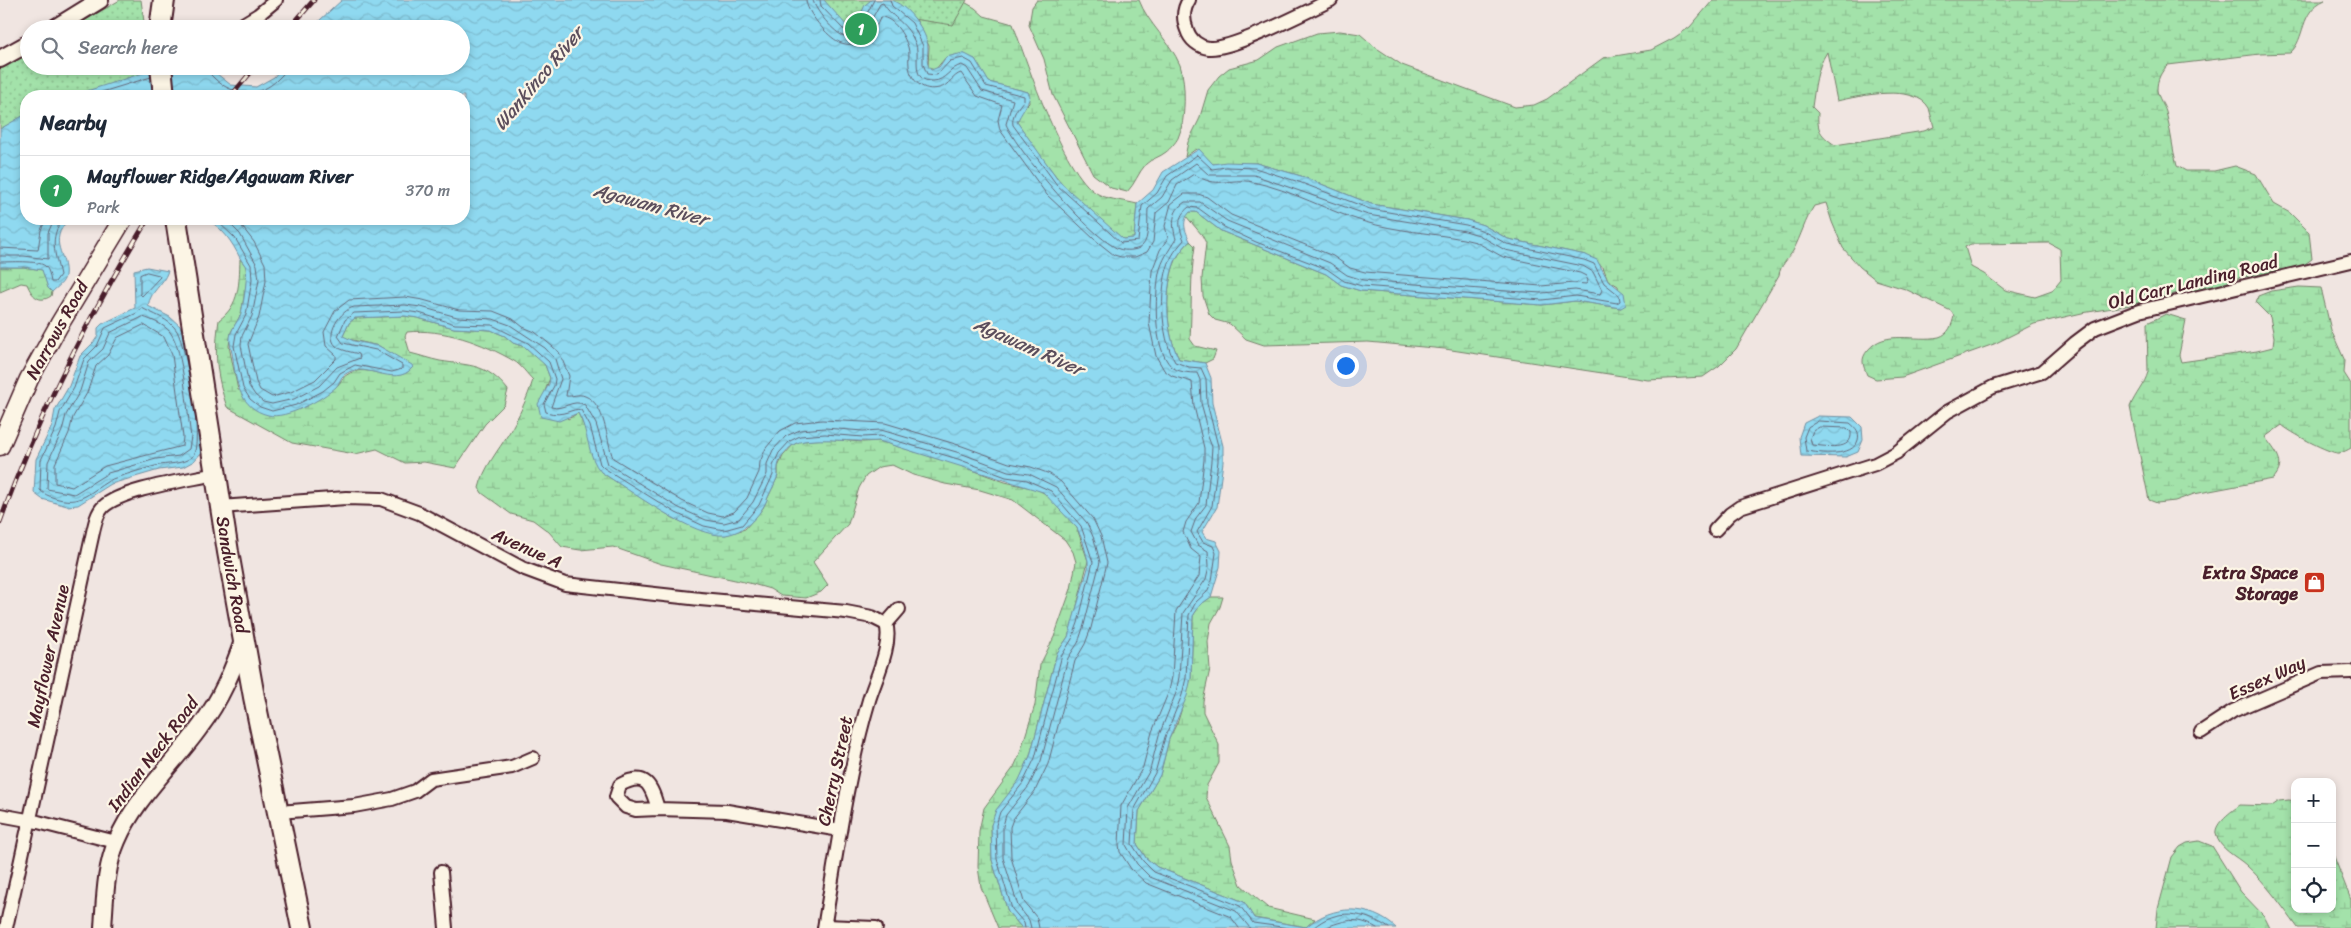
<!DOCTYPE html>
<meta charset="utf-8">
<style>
:root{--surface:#fff;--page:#f2f2f3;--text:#1f2937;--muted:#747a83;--line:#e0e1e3;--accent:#111827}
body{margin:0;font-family:Sriracha,sans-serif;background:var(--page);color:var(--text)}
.controls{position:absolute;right:15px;bottom:15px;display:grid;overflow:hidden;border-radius:10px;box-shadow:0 2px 8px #0003}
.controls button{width:45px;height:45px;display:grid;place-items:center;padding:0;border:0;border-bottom:1px solid var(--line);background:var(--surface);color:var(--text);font:25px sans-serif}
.you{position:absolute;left:1345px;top:365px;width:18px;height:18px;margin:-12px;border:4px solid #fff;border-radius:50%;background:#1a73e8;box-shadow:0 0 0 8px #1a73e833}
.badge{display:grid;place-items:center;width:32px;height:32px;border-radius:50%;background:var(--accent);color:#fff;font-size:16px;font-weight:700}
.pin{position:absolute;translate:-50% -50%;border:2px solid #fff;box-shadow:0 1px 5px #0006}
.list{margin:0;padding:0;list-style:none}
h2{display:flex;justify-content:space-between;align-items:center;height:65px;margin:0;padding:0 20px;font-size:21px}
h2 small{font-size:16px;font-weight:400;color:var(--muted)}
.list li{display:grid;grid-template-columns:32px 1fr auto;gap:15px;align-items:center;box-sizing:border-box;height:70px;padding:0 20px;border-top:1px solid var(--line)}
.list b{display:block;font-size:19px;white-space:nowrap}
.list p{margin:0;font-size:16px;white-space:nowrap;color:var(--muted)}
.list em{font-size:16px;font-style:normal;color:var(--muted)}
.icon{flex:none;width:28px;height:28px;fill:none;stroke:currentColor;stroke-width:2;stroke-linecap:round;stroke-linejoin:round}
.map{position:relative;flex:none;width:2351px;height:928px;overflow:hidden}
.search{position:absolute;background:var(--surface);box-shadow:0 2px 8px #0003;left:20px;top:20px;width:450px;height:55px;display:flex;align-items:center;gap:12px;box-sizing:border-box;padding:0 18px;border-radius:28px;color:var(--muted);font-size:19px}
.panel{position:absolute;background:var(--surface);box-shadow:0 2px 8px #0003;left:20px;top:90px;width:450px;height:135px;border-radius:20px}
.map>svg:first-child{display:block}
</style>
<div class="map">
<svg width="2351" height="928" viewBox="0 0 2351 928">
<defs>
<pattern id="wetland-marsh" width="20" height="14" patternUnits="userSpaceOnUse" patternTransform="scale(1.25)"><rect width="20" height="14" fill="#a3e2aa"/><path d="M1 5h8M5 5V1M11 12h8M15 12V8" fill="none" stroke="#8ec192"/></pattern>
<pattern id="park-dots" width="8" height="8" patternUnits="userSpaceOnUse" patternTransform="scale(1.25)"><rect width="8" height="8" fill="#a3e2aa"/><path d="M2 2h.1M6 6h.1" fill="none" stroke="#8ec192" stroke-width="1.8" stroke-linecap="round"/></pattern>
<pattern id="water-waves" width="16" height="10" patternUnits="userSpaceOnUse" patternTransform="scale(1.25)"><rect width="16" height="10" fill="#8fd9f0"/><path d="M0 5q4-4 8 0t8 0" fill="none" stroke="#7dbace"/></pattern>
</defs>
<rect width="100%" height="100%" fill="#f0e5e1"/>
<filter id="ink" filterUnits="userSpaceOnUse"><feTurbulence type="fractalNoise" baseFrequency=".02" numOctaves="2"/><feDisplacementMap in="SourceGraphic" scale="10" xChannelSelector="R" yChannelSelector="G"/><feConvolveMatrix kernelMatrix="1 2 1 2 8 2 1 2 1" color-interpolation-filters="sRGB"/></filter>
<g filter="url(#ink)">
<g fill="url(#wetland-marsh)" stroke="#76806a" fill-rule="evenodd">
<path d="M961,0L975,8L984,16L1013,24C1026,60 1066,181 1100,195C1111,200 1126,201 1137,204L1134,238L1123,239C1102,222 1077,203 1060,181C1044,163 1031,142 1017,122L1022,110L1029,103L1028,92L988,82L975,59L946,57L935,70L928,68L929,46L916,19Z"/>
<path d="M1037,0H1139C1148,24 1170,41 1180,65C1186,82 1186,121 1178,138C1176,142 1170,149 1166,152C1160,157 1151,159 1146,164C1138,173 1135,184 1127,192L1111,188L1093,174L1053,95L1044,59L1029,25L1032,7Z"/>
<path d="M1713,0H2325C2299,11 2306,39 2290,53L2260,54L2168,65C2161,72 2157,79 2157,90C2158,98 2164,105 2166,112C2171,130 2172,148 2177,166L2186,171H2214L2235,166L2256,174L2274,204L2290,213L2309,232L2312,259L2302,266L2239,278L2208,289L2186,291L2125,306L2082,313L2034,324L1994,344L1902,377L1876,379L1867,375C1863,365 1860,359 1868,350C1885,329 1915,342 1939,337C1949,334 1952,325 1954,316L1951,311L1905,289L1876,280L1860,267L1843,248L1832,222L1826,203L1814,206C1805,220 1801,236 1793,251C1788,259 1780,266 1779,275L1736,349L1719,366L1703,377L1648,380L1445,349L1368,342L1264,345L1246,339L1230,324L1215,320L1209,314L1203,296L1202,278L1206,243L1202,235L1186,216L1190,212H1196L1221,231L1326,274L1341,285L1361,291L1542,305L1575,301L1621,308L1618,286L1608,280L1603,267L1586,255L1508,239L1483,225L1467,220L1371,204L1301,176L1256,163L1213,164L1196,149L1185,157L1188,142L1199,120L1208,90L1219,76L1229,68L1259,60L1278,47L1317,33L1340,31L1360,34L1375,47L1402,65L1515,107L1534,105L1547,99L1603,58L1651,50L1674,38L1690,27ZM1827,52L1837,101C1859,96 1915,83 1929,108C1931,114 1932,121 1934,127L1924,131L1835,145C1820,135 1817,130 1818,113L1812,107C1815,88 1816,69 1827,52ZM2049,243L2060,249L2061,280L2052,291L2035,297L2005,290L1984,274L1971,267L1965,247L1971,244Z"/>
<path d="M1190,241L1195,246C1190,277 1192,308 1190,339L1195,346L1216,351L1213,359L1205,363L1179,359C1165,332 1164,287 1176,260C1179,253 1185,246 1190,241Z"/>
<path d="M240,259L246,266L247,279L241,314L231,332L229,346L238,390L338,385C357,351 394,391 413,367L379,346L344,338L343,336L349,323L355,318L404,316L418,318L454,328L491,330L505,336L513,343L525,347L539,358L545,365L550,378L545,391L568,419L578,413L585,428L601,472L673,518L703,531L725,535L745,529L763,508L778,476V467L783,456L793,445L800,441L825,439L863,442L879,441L956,464L1005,482L1036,489L1048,495L1077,528L1088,561L1073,622L1068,637L1057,653L1030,756L1019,781L1011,790L991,825L992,860L1008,912L1022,928H998L981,887L978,867L979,831L984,808L1014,767L1019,756L1035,705L1040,665L1054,637L1071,589L1076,562L1073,552L1065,540L1013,500L980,490L945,484L913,475L892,465L879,467L866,476L859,488L848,524L813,562L828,585L821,592L806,598L781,596L770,589L749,583L661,564L613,547L580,550L562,547L549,532L533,520L511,514L482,493L479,488C484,467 498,451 509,433C519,416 527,399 533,380C527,374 521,365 514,361C483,343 443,328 407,332L405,336L410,353C419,355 430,359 440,361C471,366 486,363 508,390L504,405L485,424L455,468L424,462L405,463L377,449L355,454L292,443L227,407C216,375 214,353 219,320C240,305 239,283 240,259Z"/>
<path d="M0,267H24L43,270L48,288L52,292L51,296C39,304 32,296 27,284L21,283L0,292Z"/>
<path d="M2299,287L2321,288L2331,330L2345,361L2344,373L2351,384V448C2348,450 2343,452 2340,453C2331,455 2288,431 2282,425L2265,437C2275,451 2288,463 2273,479L2194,494L2175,501L2157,503L2149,500L2130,407C2135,394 2145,384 2148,372L2147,323L2166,314L2186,320L2179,355L2181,362L2257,351L2273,347L2274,337L2270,317L2256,303L2258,296L2271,291Z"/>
<path d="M1211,597H1223L1220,607L1211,623L1208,642L1210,669L1203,701V712L1219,745V763L1207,785L1206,797L1230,846L1232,860L1241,885L1268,908L1315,919L1306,927L1254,918L1244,902L1157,867L1146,858L1137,844L1139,811L1160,775L1169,739L1178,721L1191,678L1193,616L1200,605Z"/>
<path d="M2289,800L2295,801V909H2332V839L2333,854L2351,900V928H2298C2282,906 2266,883 2246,865C2236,856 2219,849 2216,834C2214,823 2232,811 2240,805L2272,806L2279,801Z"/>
<path d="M2199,841L2212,846L2241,892L2264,916L2270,928H2156L2158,909L2172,857L2180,847L2187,843Z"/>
</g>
<g fill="url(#park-dots)" stroke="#76806a">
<path d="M120,0H141L145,29H70Z"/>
<path d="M794,0H967L953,25L913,19L900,58Z"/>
<path d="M29,52V66H148L149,73L114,83L121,96H26V126L13,122L0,129V69Z"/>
</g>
<g fill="url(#water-waves)" stroke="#738fa1">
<path d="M342,0H824L847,26L856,25L865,5L871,0C877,0 885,0 890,0C906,3 928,32 928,48C928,56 925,63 931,70L939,67L946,57L963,53L975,59L989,82L1028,92L1030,96C1028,105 1021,113 1017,122L1060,182L1123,239L1134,238L1137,204L1153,190L1163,172L1199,149L1213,164L1226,162L1256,163L1301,176L1371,204L1467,220L1483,225L1508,239L1586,255L1597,260L1608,280L1624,293L1626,305L1621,308L1575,301L1542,305L1361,291L1341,285L1326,274L1221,231L1196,212H1190C1181,222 1185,230 1190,241C1185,246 1179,253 1176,259C1164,287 1165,332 1179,359L1205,363L1211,378L1212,403L1223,446V462L1217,507L1202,532L1206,538L1216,541L1221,551L1220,567L1211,597L1200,605L1193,616L1191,678L1187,696L1169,739L1160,775L1139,811L1137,844L1146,858L1157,867L1244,902L1254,918L1258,919L1306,927C1333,904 1370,904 1396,928H1022L1008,912L992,860L991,825L996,810L1019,780L1030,756L1057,653L1068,637L1088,568V561L1083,542L1077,528L1043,492L879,441C859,443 806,435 793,445C786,450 779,459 778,467C777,471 779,474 777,478C774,486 769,494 766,502C758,518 744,532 726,535C695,539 628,489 601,472C587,457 589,431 578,413L559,421L541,417L538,404L549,384L550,378L545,365L525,347L513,343L505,336L491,330L454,328L418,318L404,316L355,318L349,323L343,336L354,341L379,346L412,365L413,367C394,391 362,356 342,377C340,380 339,384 336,387C323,399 286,420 268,415C240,408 236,383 233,359C232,349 228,343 231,333C233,327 237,322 240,316C243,309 248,275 246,268C245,264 242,262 240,258C232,242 223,228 206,219H464V96H71L165,66H207L231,85L256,87L274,77L283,66H461V29H313L320,20Z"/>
<path d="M26,114V219H69C46,243 68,254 65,276C64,283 57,287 52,292L48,288L42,270L24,267H0V129Z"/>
<path d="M147,267L168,271C162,287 151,290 148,306L170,317L180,326L190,351L202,437L201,453L194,461L183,467L159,470L111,484L78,505L67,506L42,499L34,493L36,459L52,426L55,410L69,386L80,356L93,343L98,336V328L102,324L135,308L134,270Z"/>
<path d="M1818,416L1852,417L1862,427L1863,440L1858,452L1846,457L1801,456L1799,437L1804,423Z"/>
</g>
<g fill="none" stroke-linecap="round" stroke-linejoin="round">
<g stroke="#66697a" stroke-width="1">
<path d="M806,0C806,12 828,37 839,42C847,46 859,45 866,40C874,35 876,25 881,17C894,18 904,35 908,47C910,52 908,60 909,66C911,81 923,92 939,88C949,86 953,75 961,73L977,96L1002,105L998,120L1000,130L1047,195L1094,239L1114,255L1121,257H1135L1147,252L1153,242L1156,213L1169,202L1177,185L1194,174C1218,190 1228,177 1253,182C1292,190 1327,211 1365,222C1396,231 1431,233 1463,239L1476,242L1503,257L1580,273L1586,276L1588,281L1586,284L1574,283L1541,286L1365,272L1350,268L1333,256L1231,215L1207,197L1198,194H1184L1171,204L1165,226L1168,238L1160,250L1152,271L1149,323L1156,356L1164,370L1172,376L1192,382L1194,406L1204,448V460L1199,503L1186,522L1183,532L1191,549L1201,557L1199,576L1176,611L1172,677L1169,691L1152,732L1143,767L1121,806L1119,844L1120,852L1131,869L1146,883L1231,917L1239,928"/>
<path d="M813,0C814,9 835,34 844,36C850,38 858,36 864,33L880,4L883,3C893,20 907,21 916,45C920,57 910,82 933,81C946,81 950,67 962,65L967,68L982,91L1013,100L1006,124C1017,151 1093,240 1119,249C1125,251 1137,251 1142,246C1150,239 1147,219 1148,209L1162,197L1172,180L1196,163L1209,175H1254L1368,215L1465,231L1479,235L1505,250L1583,266L1593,272L1602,290L1600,294L1575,290L1542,293L1507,291L1363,280L1347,275L1330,263L1227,221L1200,202H1185C1171,211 1172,225 1176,239C1169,250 1162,260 1159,273C1155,297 1153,348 1171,366C1177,372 1189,373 1197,373L1200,380L1201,403L1206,421L1207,434L1212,447L1211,461L1206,505L1196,518L1191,532L1198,545L1208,551L1209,566L1206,579L1183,613L1179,677L1176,693L1159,735L1150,770L1128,808L1126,845L1137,864L1150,877L1236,911L1250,928"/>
<path d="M820,0L821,6L843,29L848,30L860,27L874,0"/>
<path d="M890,0L892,6L912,23L923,46V64L927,74L937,75L950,61L963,58L972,63L986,86L1024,96V100C1018,107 1011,116 1013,125L1057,185L1121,243L1138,241L1142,206L1157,193L1167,176L1197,155L1212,169L1226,167L1255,168L1299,182L1370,209L1466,225L1481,230L1507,244L1584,260L1594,264L1604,283L1619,295L1620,301L1617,303L1576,296L1542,300L1362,286L1344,281L1327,269L1256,242L1224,227L1198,208L1189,207C1176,217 1179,227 1184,240C1180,245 1175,250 1172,256C1158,282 1160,336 1175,362L1189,367L1201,368L1206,379L1207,403L1218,446V461L1212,506L1197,532L1203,542L1213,546L1216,553L1212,581L1207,592L1196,602L1189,615L1186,678L1182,695L1165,737L1155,773L1134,810L1132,844L1143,861L1154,872L1240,906L1253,923L1289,928"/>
<path d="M206,66C207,72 211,75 215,79C233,96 260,98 278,79C282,75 286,72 287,66"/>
<path d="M89,96L151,77"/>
<path d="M215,219L235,238L251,265L252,280L246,315L236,334L234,346L243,388L250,399L260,407L272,411L296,405L323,391L334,382L340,373L355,365L392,372L402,369V365L376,350L343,343L338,336L345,320L354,313L404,311L419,313L455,324L492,325L528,343L549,362L555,379L554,386L544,404L546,412C565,418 572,407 581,410L590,426L600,464L604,468L676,513L704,526L724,530L742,525L759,505L773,475V466L779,453L790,441L800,436L825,434L863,437L880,436L958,459L1006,477L1027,480L1051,491L1081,526L1093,562L1078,623L1072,639L1062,655L1035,758L1023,783L1000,812L996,825L997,859L1012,909L1024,923L1025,928"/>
<path d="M225,219L240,234L257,265L259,280L252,316L242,336L241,345L249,386L255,395L263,402L272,404L294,399L319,386L337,367L360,358L359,354C352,352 342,351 336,346C324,334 341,310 354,307L405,305L421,307L457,317L493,319L510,325L545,348L555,359L561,379L551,407C564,411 572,398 585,405L596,424L608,464L679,508L706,520L724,523L739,519L753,502L767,474V464L773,450L786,436L800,430L825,428L863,431L881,430L960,453L1008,471L1029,474L1056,487L1087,523L1094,539L1100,562L1084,625L1078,643L1068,658L1041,761L1029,786L1006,815L1003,826V858L1018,906L1029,920L1031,928"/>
<path d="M236,219L254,242L265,264L266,281L259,317L248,344L256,382L260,390L272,397L291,392L315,380L336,359V355L326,346L324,332L335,311L349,300L405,297L423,300L459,310L493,311L513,319L523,327L535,332L559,352L569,376L566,396C572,397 578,393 585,396C606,404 606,440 613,458L682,501L708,513L723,516L734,512L747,498L759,472L760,462L766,448L780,431L795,423L822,420L885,423L962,446L1009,463L1031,467L1050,474L1061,482L1093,519L1101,536L1107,563L1091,628L1085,644L1075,661L1048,764L1035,791L1013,819L1010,827L1011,857L1024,902L1037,918L1039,928"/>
<path d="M0,248L38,250L41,230L46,219"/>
<path d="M0,256H24L48,259V233L54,219"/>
<path d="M0,262C10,262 38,260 45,266C49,269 50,277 51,282H55L60,275C55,252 49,240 62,219"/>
<path d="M147,272L159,275L160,277L142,296L140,294V275Z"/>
<path d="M142,308C152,314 170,319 177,331C186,347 205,445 192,457C182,465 167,463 155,466C143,469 131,473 118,477C103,481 90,497 75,500C65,502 46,497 40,490L41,460L56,428L60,412L74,388L84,359L97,346L105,328L137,313Z"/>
<path d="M143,317C152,320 165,325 170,332C184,350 187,412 191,437L189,449L179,456L156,459L108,473L74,494L47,489L48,462L62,431L66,415L80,391L89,362L103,349L110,333Z"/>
<path d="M144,325L164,337L172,355L183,437L182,446L105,466L72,487L55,483V464L69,433L73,417L87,393L96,366L108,355L117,338Z"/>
<path d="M1819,421L1850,423C1856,428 1860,432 1858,440C1853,458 1820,453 1806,451L1804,437L1808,427Z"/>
<path d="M1820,427L1847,428L1851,432C1853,452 1826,446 1812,445L1810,438L1813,431Z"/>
<path d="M1313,928C1337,907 1364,912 1389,928"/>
<path d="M1324,928C1345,920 1356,916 1377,928"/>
</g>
<defs>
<g id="minor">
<path d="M1189,0C1183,9 1183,20 1187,30C1190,40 1199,47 1209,48C1233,50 1307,11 1331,0"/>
<path d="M235,29L258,15L276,0"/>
<path d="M220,507L346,498L381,499L419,513L522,568L565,584L700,599L846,612L872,617L886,624"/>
<path d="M1715,530L1730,514L1740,507L1875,464L1896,453L1947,412L1993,387L2042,372L2075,343L2095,328L2139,311L2351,261"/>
<path d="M886,624L899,609"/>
<path d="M2201,732L2233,711L2321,673L2351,672"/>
<path d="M658,809C651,785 646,771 620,785L616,797L626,807L636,810L658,809L727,811L840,830"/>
<path d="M279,812L354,806L392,799L415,791L431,779L512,767L533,758"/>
<path d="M0,815L38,822L116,842"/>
<path d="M441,872L446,928"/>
<path d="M825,926L876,928"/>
<path d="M6,928L93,532C95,523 97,513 103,507C122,489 189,480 215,474"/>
<path d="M824,928C837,851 847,775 869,700C875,680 893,644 886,624"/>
</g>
<g id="tertiary">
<path d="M53,29L100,0"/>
<path d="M0,59L29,43"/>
<path d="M103,928C105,900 105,868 117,841C135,798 173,765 200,727C221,699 233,670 244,638"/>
</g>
<path id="secondary" d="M0,446L29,379L59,325L123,219"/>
<g id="primary">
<path d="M160,29L164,0"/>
<path d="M161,66L164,96"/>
<path id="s1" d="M176,219L228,552L254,697L302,928"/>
</g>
</defs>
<use href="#minor" stroke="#4a1f2b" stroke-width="16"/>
<use href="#tertiary" stroke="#4a1f2b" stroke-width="20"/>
<use href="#secondary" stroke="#4a1f2b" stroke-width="21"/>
<use href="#primary" stroke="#4a1f2b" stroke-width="24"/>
<use href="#minor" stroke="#fcf5e5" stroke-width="12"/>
<use href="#tertiary" stroke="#fcf5e5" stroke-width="16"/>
<use href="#secondary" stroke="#fcf5e5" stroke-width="18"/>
<use href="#primary" stroke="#fcf5e5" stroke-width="20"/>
<defs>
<g id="rail">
<path d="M289,29L314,0"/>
<path d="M231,96L256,66"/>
<path d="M0,522C38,416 89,315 148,219"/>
</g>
</defs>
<use href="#rail" stroke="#4a1f2b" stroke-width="5"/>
<use href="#rail" stroke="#fcf5e5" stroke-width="3" stroke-dasharray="9" stroke-linecap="butt"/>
</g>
</g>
<defs>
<symbol id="shop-square" viewBox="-11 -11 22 22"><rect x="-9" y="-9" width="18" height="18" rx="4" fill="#c8321e" stroke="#fcf5e5"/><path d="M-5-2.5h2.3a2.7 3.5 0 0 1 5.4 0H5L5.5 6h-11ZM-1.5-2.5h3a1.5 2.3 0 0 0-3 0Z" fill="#fff"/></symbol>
</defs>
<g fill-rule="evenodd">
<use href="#shop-square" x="2302" y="570" width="25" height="25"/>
</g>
<g text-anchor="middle" stroke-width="4.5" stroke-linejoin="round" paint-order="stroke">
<g font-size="18" fill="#4a1f2b" stroke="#fcf5e5">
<text transform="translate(2193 282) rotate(-14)" y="6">Old Carr Landing Road</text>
<text transform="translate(57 330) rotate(-61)" y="6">Narrows Road</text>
<text transform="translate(527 548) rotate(24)" y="6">Avenue A</text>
<text dy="6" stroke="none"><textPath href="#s1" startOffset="360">Sandwich Road</textPath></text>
<text transform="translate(48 656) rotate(-78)" y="6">Mayflower Avenue</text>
<text transform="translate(2267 678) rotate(-24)" y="6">Essex Way</text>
<text transform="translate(153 754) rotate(-53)" y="6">Indian Neck Road</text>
<text transform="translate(835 771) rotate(-78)" y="6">Cherry Street</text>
</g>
<g font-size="18" font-weight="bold" fill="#4a1f2b" stroke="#fcf5e5" text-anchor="end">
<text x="2298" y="579">Extra Space<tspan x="2298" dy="21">Storage</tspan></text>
</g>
<g font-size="19" font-style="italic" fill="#5b4e5c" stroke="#fcf5e5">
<text transform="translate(538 78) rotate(-50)" y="7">Wankinco River</text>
<text transform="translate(651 204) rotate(15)" y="7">Agawam River</text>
<text transform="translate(1029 346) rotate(24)" y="7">Agawam River</text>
</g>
</g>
</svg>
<div class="controls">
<button>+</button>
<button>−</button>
<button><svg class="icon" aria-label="locate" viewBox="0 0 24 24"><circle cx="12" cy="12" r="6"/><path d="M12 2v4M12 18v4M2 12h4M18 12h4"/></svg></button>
</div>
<div class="you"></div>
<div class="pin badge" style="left:861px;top:29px;background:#2e9e5b">1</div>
<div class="search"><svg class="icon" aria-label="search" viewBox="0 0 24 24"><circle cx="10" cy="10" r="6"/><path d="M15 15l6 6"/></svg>Search here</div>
<section class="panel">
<h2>Nearby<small></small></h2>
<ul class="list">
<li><span class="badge" style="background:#2e9e5b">1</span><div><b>Mayflower Ridge/Agawam River</b><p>Park</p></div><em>370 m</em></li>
</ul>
</section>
</div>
